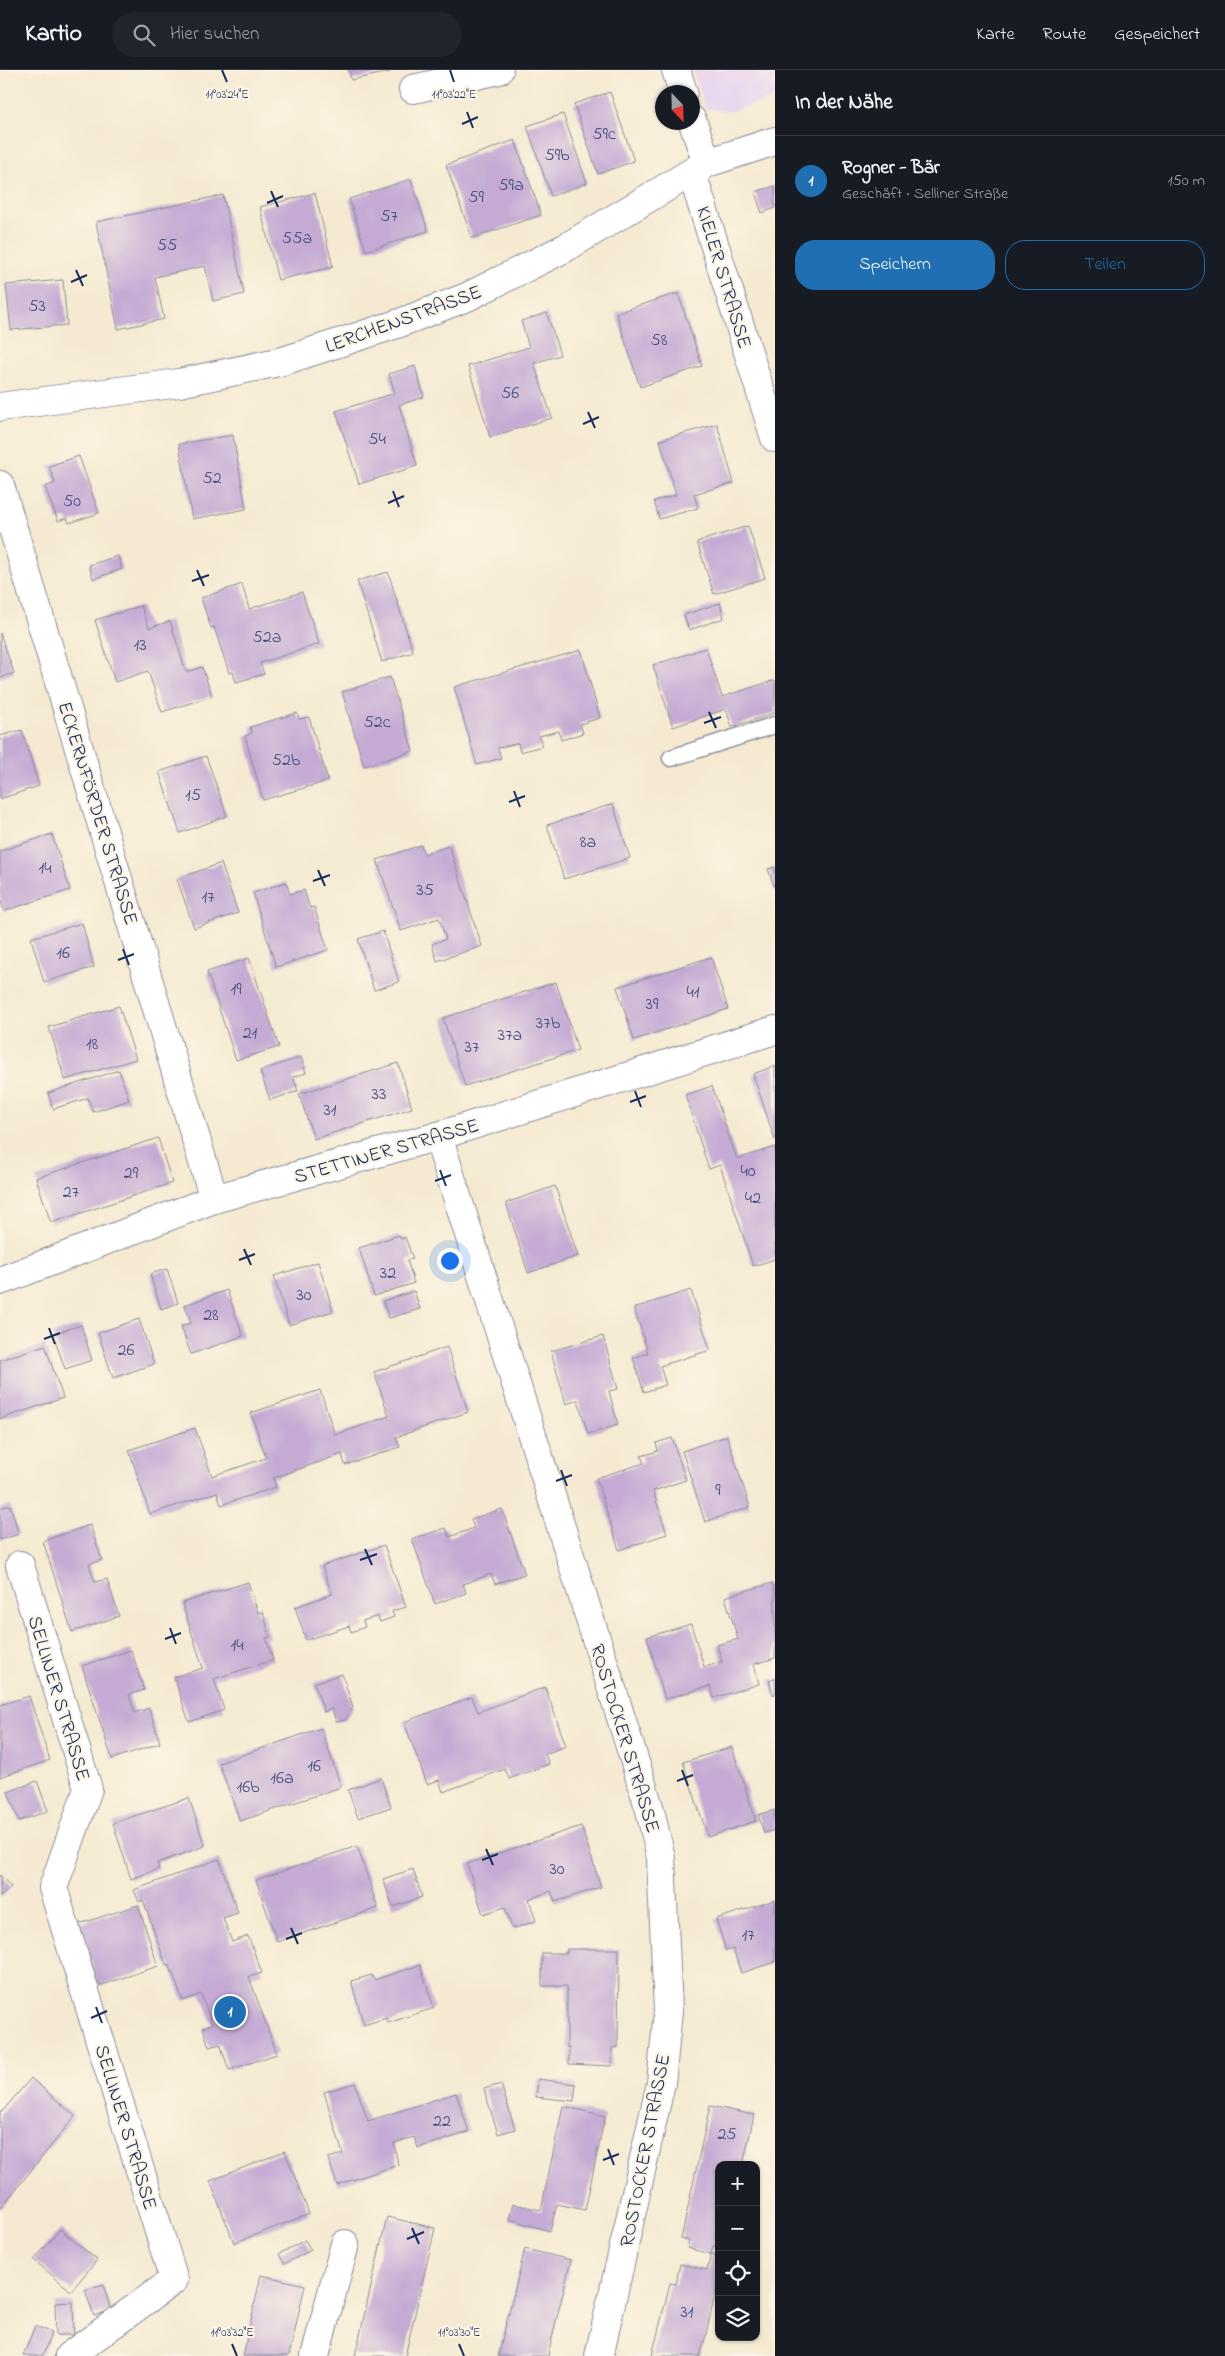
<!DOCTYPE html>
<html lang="de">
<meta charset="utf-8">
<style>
:root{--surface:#171b24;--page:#20242c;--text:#f1f3f6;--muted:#9ea1a6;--line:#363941;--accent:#1f6fb2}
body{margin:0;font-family:"Indie Flower",sans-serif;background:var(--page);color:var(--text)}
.controls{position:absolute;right:15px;bottom:15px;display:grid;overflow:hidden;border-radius:10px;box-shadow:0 1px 4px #0004}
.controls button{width:45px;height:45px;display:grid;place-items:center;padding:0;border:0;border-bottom:1px solid var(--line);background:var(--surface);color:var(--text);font:25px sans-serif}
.compass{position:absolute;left:655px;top:15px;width:45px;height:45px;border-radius:50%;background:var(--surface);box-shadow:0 1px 4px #0004;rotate:158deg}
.you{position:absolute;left:449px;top:1190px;width:18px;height:18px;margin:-12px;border:4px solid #fff;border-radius:50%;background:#1a73e8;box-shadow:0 0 0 8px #1a73e833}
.badge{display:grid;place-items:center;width:32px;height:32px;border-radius:50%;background:var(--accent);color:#fff;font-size:16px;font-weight:700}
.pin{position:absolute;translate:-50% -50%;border:2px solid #fff;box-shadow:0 1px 5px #0006}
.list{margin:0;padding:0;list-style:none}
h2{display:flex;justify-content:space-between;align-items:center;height:65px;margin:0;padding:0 20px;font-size:21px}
h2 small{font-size:16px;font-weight:400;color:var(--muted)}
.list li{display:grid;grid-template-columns:32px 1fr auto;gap:15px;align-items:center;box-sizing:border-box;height:90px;padding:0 20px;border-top:1px solid var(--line)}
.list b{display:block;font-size:19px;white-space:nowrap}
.list p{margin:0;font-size:16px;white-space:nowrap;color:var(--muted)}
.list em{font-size:16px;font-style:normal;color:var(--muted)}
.actions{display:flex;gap:10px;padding:15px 20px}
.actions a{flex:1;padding:11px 0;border:1px solid var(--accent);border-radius:20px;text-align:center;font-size:18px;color:var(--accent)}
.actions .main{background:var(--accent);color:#fff}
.icon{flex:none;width:28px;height:28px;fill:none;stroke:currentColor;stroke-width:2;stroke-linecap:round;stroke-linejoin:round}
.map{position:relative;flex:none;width:775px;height:2286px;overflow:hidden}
header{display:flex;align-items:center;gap:30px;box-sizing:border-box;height:70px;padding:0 25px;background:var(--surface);border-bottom:1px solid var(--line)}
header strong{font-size:24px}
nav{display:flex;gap:28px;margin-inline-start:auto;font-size:18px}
.search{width:350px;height:45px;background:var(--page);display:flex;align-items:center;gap:12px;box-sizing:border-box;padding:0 18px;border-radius:28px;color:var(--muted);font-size:19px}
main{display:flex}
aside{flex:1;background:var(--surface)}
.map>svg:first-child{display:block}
</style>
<header>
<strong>Kartio</strong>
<div class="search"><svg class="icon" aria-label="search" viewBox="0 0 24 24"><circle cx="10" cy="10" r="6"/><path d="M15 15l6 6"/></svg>Hier suchen</div>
<nav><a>Karte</a><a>Route</a><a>Gespeichert</a></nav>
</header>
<main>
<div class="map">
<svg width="775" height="2286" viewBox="0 0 775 2286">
<rect width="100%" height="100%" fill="#fcf5e5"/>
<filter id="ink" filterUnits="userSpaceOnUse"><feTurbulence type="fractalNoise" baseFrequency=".02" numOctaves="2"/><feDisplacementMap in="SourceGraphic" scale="10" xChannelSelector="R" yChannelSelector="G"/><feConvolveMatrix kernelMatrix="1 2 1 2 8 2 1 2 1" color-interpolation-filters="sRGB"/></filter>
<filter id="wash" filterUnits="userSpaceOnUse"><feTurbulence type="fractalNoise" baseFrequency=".0096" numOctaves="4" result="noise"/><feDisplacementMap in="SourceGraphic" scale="20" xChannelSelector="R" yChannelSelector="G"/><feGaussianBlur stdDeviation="1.12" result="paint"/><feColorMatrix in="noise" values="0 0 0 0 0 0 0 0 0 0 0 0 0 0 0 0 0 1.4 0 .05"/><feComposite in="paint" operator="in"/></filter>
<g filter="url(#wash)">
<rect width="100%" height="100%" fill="#f5ead1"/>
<path fill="#e6d2f0" d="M693,0H775V28L729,42L705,38Z"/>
<g id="blocks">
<g fill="#c4aad4">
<path d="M349,0H390V2L351,10Z"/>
<path d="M610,22L634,91L598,104L574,34Z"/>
<path d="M563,44L587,113L551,126L527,56Z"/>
<path d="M515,70L541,145L472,168L446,95Z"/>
<path d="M411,109L428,161L366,181L349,129Z"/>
<path d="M775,116V138L762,143L755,122Z"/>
<path d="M315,123L333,197L278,210L260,137Z"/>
<path d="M223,125L244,224L213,231L205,196L155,207L164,249L118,259L96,152Z"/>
<path d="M63,210L67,255L11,260L6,215Z"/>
<path d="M678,223L702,296L640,317L616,243Z"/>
<path d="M547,243L560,285L534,293L552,348L490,367L468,296L529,277L521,251Z"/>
<path d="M415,296L424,327L399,335L417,396L359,414L336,341L395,323L389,304Z"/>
<path d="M717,354L734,413L694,424L698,438L659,449L654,431L676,425L660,370Z"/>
<path d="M233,365L246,439L192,449L179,374Z"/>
<path d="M79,386L99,443L69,453L67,448L58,451L45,417L55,413L49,396Z"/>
<path d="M748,456L765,508L714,524L697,472Z"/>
<path d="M118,486L122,499L93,509L89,495Z"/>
<path d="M388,502L413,582L382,592L357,511Z"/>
<path d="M242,514L249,539L302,522L319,574L260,593L264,604L236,612L233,602L229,603L214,557L211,558L201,528Z"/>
<path d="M720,533L724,548L689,560L684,545Z"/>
<path d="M141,536L149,558L170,551L186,602L202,597L212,626L162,642L148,601L115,612L95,550Z"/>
<path d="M0,563L14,603L0,608Z"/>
<path d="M706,578L722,627L775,610V643L732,657L726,639L673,657L653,595Z"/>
<path d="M581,580L600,648L580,654L583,663L561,670L559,661L539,666L542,676L535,678L520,682L518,673L498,678L501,688L477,695L454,617Z"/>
<path d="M390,607L413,681L364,696L342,622Z"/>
<path d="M297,643L299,649L309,647L328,711L263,730L245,666L252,663L250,657Z"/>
<path d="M22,660L39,716L0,729V666Z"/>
<path d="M206,686L227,746L180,763L159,702Z"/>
<path d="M613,734L630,788L564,809L547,755Z"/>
<path d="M52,764L70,820L4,841L0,828V781Z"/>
<path d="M421,775L424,784L449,776L482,876L437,891L432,874L446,869L439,848L401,861L377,790Z"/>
<path d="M221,793L238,843L194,858L177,809Z"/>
<path d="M775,797V819L768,799Z"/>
<path d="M286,812L290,824L304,820L310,838L314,837L328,880L276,897L253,823Z"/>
<path d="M82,853L94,897L44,912L31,868Z"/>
<path d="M383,861L399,912L374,920L358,869Z"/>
<path d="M711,887L728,939L634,970L617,917Z"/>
<path d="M249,888L279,977L236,990L207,902Z"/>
<path d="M556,912L578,980L465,1016L443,948Z"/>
<path d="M119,936L136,989L65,1010L49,957Z"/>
<path d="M301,987L306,1003L293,1007L298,1021L270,1030L260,1001Z"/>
<path d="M398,993L412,1038L314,1069L299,1024Z"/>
<path d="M775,996V1070L753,1004Z"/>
<path d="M119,1000L129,1030L93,1042L88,1028L53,1039L48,1023Z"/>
<path d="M712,1016L737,1089L775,1077V1189L753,1196L720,1095L709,1099L685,1025Z"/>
<path d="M158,1068L172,1113L51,1153L36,1108Z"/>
<path d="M555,1116L578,1186L528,1203L506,1133Z"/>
<path d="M399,1165L401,1169L405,1167L413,1189L407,1190L414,1213L374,1226L359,1178Z"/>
<path d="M318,1192L333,1241L289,1255L274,1206Z"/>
<path d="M167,1199L178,1233L161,1239L150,1204Z"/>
<path d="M227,1220L243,1266L191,1284L181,1256L191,1253L185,1235Z"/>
<path d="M691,1220L710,1280L660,1296L666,1315L644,1322L633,1288L648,1283L634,1238Z"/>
<path d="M414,1221L420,1239L389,1248L383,1231Z"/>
<path d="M139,1249L154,1294L113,1308L98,1263Z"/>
<path d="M81,1255L92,1290L65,1299L53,1264Z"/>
<path d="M603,1266L618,1319L609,1321L618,1355L588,1364L578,1330L566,1334L551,1281Z"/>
<path d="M45,1275L63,1328L0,1349V1290Z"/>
<path d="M447,1277L468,1342L396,1367L400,1377L345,1395L342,1384L273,1408L276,1417L221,1435L217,1422L150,1444L129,1380L195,1358L212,1406L266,1388L251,1343L320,1320L335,1365L361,1356L389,1346L374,1302Z"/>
<path d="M727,1366L750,1437L705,1452L682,1381Z"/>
<path d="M672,1368L686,1410L653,1421L667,1464L619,1480L596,1408L644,1393L641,1386L658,1381L656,1373Z"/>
<path d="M10,1435L19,1464L0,1470V1438Z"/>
<path d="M502,1439L525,1504L495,1514L491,1504L463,1514L466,1523L435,1534L412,1469L446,1458L449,1467L474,1458L471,1449Z"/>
<path d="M90,1455L102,1490L89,1494L95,1512L107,1509L119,1546L72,1562L43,1471Z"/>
<path d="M384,1475L406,1537L392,1541L394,1547L380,1552L378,1546L363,1551L365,1557L351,1562L349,1556L306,1570L295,1537L332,1524L322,1496Z"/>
<path d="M248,1512L258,1543L263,1542L270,1567L266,1568L273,1590L214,1609L224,1640L189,1652L174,1607L203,1598L182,1533Z"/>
<path d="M772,1513L775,1522V1588L754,1594L759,1614L714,1628L710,1616L665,1629L647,1567L691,1554L704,1597L722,1592L717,1575L738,1569L725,1527Z"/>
<path d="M131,1580L144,1620L129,1625L135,1643L149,1638L160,1673L112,1689L82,1596Z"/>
<path d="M342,1604L353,1637L345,1650L336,1652L332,1639L324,1642L314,1613Z"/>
<path d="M775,1608V1624L773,1625L769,1610Z"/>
<path d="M545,1617L566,1676L545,1684L549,1694L509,1709L505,1699L443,1722L439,1710L427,1714L404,1652L472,1627L478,1642Z"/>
<path d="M29,1626L50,1690L0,1707V1635Z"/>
<path d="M321,1658L341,1717L240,1751L219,1693Z"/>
<path d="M732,1677L756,1751L708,1767L683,1692Z"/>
<path d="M381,1708L391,1737L358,1748L348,1720Z"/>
<path d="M37,1711L48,1741L19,1751L8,1722Z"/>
<path d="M189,1728L205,1776L157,1793L159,1799L131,1809L113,1753Z"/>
<path d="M775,1740V1760L764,1763L758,1745Z"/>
<path d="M581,1756L601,1817L555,1832L551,1821L529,1829L536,1851L512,1859L505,1837L483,1844L467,1794Z"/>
<path d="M357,1776L378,1838L277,1872L256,1810Z"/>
<path d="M219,1789L238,1843L223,1848L232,1872L248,1866L262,1903L249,1907L277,1984L229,2000L220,1974L209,1977L203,1958L212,1954L201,1924L183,1931L169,1894L166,1895L143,1830L139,1832L134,1820Z"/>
<path d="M413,1799L422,1827L393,1837L383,1809Z"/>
<path d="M0,1805L11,1817L0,1827Z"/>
<path d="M775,1830V1892L741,1903L733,1879L726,1881L716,1849Z"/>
<path d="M138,1835L158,1896L99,1916L79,1854Z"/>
<path d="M567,1879H619L618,1977L612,1978V1996L569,1994V1977L567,1978V1916H542V1883H567Z"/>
<path d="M420,1895L434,1938L388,1953L386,1948L364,1955L351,1911L372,1905L374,1910Z"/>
<path d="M31,2008L75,2046L0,2139V2044Z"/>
<path d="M538,2009L576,2014L574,2031L536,2027Z"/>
<path d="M355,2013L368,2051L456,2023L469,2062L418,2078L414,2067L394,2073L398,2095L337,2115L328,2088L343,2084L324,2022Z"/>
<path d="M501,2014L515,2059L498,2064L484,2019Z"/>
<path d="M563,2036L605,2046L585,2140L557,2134L550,2161L509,2149L513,2134L541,2140Z"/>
<path d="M710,2036L754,2045L743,2095H719V2177L713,2176L711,2184L719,2185V2207L705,2269L700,2286H652L670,2213L676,2214L680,2194L707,2200L711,2184L687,2178L689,2171L681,2169Z"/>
<path d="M285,2081L309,2144L234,2173L210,2111Z"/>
<path d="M387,2147L435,2158L414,2248L405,2286H355Z"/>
<path d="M60,2159L97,2190L71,2221L34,2190Z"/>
<path d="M305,2170L311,2180L284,2194L279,2184Z"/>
<path d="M525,2179L571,2190L549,2280L548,2286H498Z"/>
<path d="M261,2205L305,2215L289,2286H243Z"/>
<path d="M103,2214L111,2240L94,2246L85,2220Z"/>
<path d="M73,2232L74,2265H56L55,2233Z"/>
<path d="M35,2256L52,2262L42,2286H23Z"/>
</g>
</g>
</g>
<g filter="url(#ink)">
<use href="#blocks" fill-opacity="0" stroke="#888c98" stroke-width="1"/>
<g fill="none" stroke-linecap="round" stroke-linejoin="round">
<defs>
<path id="lane" d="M671,688L775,655"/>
<g id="street">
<path d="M676,0L683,22"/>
<path d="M413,19L499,0"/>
<path d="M692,50L707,93"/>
<path d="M692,103L775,368"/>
<path d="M0,337L179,313L283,291L397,254L467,227L565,178L707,93L775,71"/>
<path d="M0,415L214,1129"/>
<path d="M438,1066L650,1740L661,1788L668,1941L661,2013L599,2286"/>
<path d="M0,1211L214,1129L438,1066L775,960"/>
<path d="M20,1495L88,1719L53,1818L174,2210L69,2286"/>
<path d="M315,2286L345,2174"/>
</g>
</defs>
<use href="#lane" stroke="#888c98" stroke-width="19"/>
<use href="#street" stroke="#888c98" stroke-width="30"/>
<use href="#lane" stroke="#fff" stroke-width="16"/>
<use href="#street" stroke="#fff" stroke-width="28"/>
</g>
</g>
<path fill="none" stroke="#1b2f5e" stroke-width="2" d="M222,0L227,12M450,0L454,12M467,42L473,58M462,54L478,47M271,121L278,137M267,133L283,126M76,200L83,216M71,212L87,205M588,342L595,358M583,354L599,347M393,421L399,437M388,433L404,426M197,500L204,516M192,511L209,505M709,642L716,658M704,653L721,647M514,721L520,737M509,732L525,726M318,800L325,816M313,811L330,805M123,879L129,895M118,890L134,884M635,1021L641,1037M630,1032L646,1026M440,1100L446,1116M435,1111L451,1105M244,1179L251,1195M239,1190L255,1184M49,1258L55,1274M44,1269L60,1263M561,1400L567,1416M556,1411L572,1405M365,1479L372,1495M360,1490L377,1484M170,1558L176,1574M165,1569L181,1563M682,1700L688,1716M677,1711L693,1705M486,1779L493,1795M482,1790L498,1784M291,1858L298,1874M286,1869L302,1863M96,1937L102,1953M91,1948L107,1941M608,2079L614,2095M603,2090L619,2084M412,2158L419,2174M407,2169L424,2162M232,2274L237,2286M459,2274L464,2286"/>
<g text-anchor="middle" stroke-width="4.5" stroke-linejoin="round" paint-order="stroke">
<g font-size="18" fill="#454e7c">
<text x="604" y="69">59c</text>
<text x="557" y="90">59b</text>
<text x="511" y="120">59a</text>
<text x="476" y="132">59</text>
<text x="389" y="151">57</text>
<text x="297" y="173">55a</text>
<text x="167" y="180">55</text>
<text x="37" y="241">53</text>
<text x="659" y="275">58</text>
<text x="510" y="328">56</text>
<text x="377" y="374">54</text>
<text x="212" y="413">52</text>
<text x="72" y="436">50</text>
<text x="267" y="572">52a</text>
<text x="140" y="580">13</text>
<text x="377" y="657">52c</text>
<text x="286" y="695">52b</text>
<text x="193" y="730">15</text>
<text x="588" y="777">8a</text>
<text x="45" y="803">14</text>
<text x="425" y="825">35</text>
<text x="208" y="832">17</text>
<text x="63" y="888">16</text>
<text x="236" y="924">19</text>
<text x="693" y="927">41</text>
<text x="652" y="939">39</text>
<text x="548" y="958">37b</text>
<text x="250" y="968">21</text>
<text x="510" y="970">37a</text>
<text x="92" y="979">18</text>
<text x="472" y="982">37</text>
<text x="379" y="1029">33</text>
<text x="330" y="1045">31</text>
<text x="748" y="1106">40</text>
<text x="131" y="1108">29</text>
<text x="71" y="1127">27</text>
<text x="753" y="1133">42</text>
<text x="388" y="1208">32</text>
<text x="304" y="1230">30</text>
<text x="211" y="1250">28</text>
<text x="126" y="1285">26</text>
<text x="718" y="1425">9</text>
<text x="237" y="1580">14</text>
<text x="314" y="1701">16</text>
<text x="282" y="1713">16a</text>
<text x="248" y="1722">16b</text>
<text x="557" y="1804">30</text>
<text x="748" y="1870">17</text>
<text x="442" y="2056">22</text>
<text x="727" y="2069">25</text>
<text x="687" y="2247">31</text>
</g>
<g font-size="20" fill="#1b2f5e" stroke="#fcf5e5">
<text transform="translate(725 207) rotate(73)" y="7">KIELER STRASSE</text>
<text transform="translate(403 248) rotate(-20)" y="7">LERCHENSTRASSE</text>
<text transform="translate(99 743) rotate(73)" y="7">ECKERNFÖRDER STRASSE</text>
<text transform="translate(386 1080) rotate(-16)" y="7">STETTINER STRASSE</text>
<text transform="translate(60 1628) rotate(73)" y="7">SELLINER STRASSE</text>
<text transform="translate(626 1668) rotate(73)" y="7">ROSTOCKER STRASSE</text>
<text transform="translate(127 2057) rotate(73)" y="7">SELLINER STRASSE</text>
<text transform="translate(644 2080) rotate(-79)" y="7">ROSTOCKER STRASSE</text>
</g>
</g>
<g font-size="12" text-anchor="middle" fill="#1b2f5e" stroke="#fcf5e5" stroke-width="4.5" stroke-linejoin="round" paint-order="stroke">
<text x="227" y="28">11°03'24"E</text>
<text x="454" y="28">11°03'22"E</text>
<text x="232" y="2266">11°03'32"E</text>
<text x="459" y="2266">11°03'30"E</text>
</g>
</svg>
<div class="controls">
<button>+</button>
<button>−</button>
<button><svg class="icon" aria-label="locate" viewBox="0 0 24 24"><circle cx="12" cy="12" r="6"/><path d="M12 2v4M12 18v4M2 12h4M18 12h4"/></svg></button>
<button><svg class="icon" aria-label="layers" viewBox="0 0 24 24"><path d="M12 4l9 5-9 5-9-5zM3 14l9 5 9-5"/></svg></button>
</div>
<svg class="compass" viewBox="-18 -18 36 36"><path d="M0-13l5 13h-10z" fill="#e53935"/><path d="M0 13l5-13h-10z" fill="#9ea1a6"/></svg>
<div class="you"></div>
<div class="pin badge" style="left:230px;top:1942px">1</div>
</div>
<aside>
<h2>In der Nähe<small></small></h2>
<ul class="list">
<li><span class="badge">1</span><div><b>Rogner - Bär</b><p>Geschäft · Selliner Straße</p></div><em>150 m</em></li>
</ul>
<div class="actions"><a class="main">Speichern</a><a>Teilen</a></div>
</aside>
</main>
